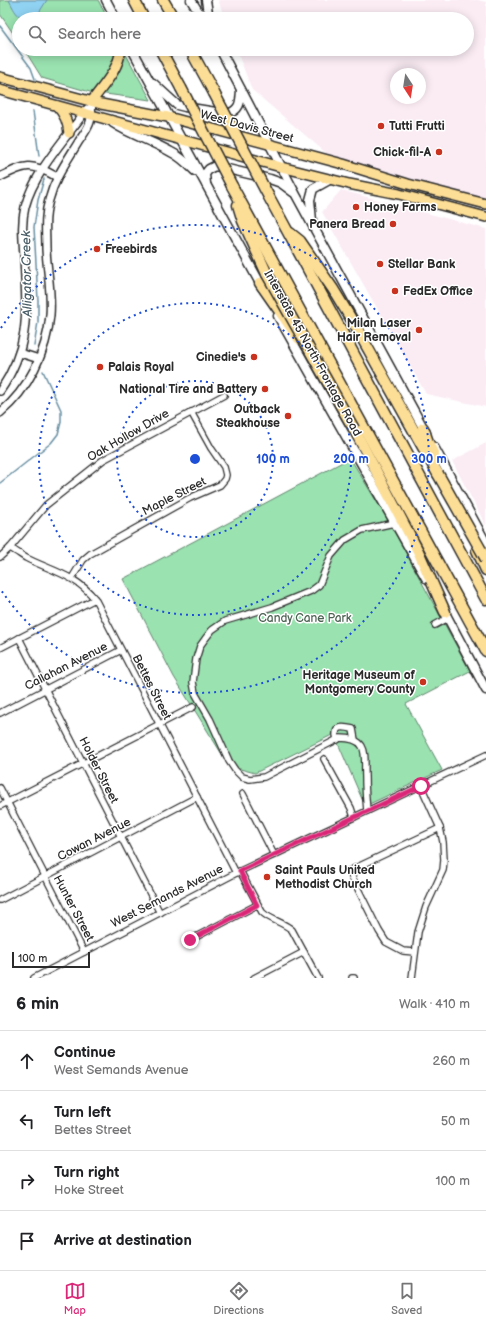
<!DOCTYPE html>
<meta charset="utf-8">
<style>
:root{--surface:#fff;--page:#f2f2f2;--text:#202124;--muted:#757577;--line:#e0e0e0;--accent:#db2777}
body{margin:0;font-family:"Balsamiq Sans",sans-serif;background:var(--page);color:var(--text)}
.compass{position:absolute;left:390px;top:68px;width:36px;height:36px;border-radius:50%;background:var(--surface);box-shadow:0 2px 10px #0003;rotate:168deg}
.scale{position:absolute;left:12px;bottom:10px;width:78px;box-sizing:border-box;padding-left:4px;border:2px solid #2b2b2b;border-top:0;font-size:11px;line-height:14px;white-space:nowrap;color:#2b2b2b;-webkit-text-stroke:3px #fff;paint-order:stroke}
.stop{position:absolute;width:12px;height:12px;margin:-9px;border:3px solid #db2777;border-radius:50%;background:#fff}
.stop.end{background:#db2777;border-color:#fff;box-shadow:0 1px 4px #0008}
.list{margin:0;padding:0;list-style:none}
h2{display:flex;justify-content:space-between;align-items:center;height:52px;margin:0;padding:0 16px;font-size:17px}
h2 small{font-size:13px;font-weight:400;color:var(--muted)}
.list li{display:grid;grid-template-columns:26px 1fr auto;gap:12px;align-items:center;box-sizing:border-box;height:60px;padding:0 16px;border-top:1px solid var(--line)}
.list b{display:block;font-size:15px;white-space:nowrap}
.list p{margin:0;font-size:13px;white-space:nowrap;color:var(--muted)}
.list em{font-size:13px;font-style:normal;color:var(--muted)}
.icon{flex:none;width:22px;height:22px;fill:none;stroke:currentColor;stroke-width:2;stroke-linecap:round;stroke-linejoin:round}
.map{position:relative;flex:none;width:486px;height:978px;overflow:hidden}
.search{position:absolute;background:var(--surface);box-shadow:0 2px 10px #0003;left:12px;right:12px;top:12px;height:44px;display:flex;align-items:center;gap:10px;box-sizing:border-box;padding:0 14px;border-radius:22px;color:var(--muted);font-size:15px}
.sheet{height:292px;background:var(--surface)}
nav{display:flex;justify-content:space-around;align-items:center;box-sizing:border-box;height:56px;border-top:1px solid var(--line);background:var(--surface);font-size:11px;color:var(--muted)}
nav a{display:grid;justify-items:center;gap:2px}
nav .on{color:var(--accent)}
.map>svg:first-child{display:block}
</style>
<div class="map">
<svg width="486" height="978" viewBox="0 0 486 978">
<rect width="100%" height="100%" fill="#fff"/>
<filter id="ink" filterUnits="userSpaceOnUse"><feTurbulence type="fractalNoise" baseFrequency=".025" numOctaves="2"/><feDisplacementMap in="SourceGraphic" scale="8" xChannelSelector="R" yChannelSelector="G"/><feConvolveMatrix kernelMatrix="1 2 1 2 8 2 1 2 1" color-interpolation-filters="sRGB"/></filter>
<g filter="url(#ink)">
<g fill="#fbecf4" fill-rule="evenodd">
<path d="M218,0H478L486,2V200L393,176L326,153L252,90L236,49H467V19H225ZM396,74H420V98H396Z"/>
<path d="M341,190L486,229V407L426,394L322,212Z"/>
<path d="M486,443V526L452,461Z"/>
</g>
<g fill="#9ae2b0" stroke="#62866e">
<path d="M0,0H98L108,19H19V42L0,14Z"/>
<path d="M24,49H123L151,100L90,92L42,78Z"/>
<path d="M350,458L388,520L470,671L406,704L442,770L365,806L334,734L255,773L240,769L233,772L174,677L123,579Z"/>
</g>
<path fill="#90d2f2" stroke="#688fa2" d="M9,0H47L40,11L39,19C19,19 18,18 9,0Z"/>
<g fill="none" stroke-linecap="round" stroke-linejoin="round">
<g stroke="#688fa2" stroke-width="1.5">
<path d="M0,26L31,68L35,79"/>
<path d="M33,111L39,156"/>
<path d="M34,346L38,322V300L34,227L38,200L44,179"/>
<path d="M0,483L51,443L58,434L61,422V410L43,371"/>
</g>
<defs>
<g id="minor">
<path d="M10,548C16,551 21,555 26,558C52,571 76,575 95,599L236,873"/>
<path d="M0,557L10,548L46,505L103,460L224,395"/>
<path d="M72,578L83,560L90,554L190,498L220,485L225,479L226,475L224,467L211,448L191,412"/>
<path d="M435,625L448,618"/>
<path d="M19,638L160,913"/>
<path d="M0,648L95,599"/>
<path d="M0,713L121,650"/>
<path d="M337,740C333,726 341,726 353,729L355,740"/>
<path d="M324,759L351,808L354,817"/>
<path d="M0,788L84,952"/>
<path d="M243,794L274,855"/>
<path d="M0,806L193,707"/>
<path d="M367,811C366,800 365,788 365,777C364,755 370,738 340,738L264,777L250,779L242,777L235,770L229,761L210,719L195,693L193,682L196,659L200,646L205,639L212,630L225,621L272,607L311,591L319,585L331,556L345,540L362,530L394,523"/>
<path d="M240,871L262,912C270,920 283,922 292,930L318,978"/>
<path d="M0,900L197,797"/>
<path d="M190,940L257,905"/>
<path d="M415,952L403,951L386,942L379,931L349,871L440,828"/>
<path d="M34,978L240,871L486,755"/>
<path d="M254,978L304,952"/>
<path d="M352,978H354"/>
<path d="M412,978L418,932L426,907L443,870L444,860L443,842L440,828L421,786"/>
</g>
<g id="tertiary">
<path d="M0,177C26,164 31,162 57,177"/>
<path d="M20,353L39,359"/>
<path d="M0,391C32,344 26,309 24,256C23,239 21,223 25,207C34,172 66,138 87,109"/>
<path d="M0,413C28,390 47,352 50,315C52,293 47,271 46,249C46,232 44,216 49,200C55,177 67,161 79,141C83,135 88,129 90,122C92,116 91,108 92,101"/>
</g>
<g id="secondary">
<path d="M106,0L116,19"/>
<path d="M191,0L203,19"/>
<path d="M206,0L209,19"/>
<path d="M132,49L262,287"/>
<path d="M220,49L296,195L426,433"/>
<path d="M153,83L177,105L185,107L228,114C241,109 240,102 241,90"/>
<path d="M113,123C131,135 152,141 171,152C180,156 188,164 195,171"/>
<path d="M206,184L205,174L209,169L215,166L270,179L281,183L293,192"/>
<path d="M312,221L310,200L313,189L331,179"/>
<path d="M278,316L426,578"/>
<path d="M434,447L486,543"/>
<path d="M442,607L486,690"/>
</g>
<g id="primary">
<path d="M0,77L101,104L168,117L343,164L408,184L486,204"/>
<path d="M0,90L281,167L349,184L399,194L486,217"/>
<path d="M92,101C104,84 118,71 121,49"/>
<path d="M57,106C65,114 68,122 69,133"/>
</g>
<g id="motorway">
<path d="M134,0L144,19"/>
<path d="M163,0L174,19"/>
<path d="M160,49L181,88"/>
<path d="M190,49L214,93"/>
<path d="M232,186L486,651"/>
<path d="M269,197L486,599"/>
<path d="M238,205L243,221L267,274"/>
<path d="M290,233L300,241L333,289L356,327L438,474"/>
<path d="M260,283L299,339"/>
<path d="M423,428L428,442L434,455"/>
<path d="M354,429L418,551L445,612"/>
<path d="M477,550L486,570"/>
</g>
</defs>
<use href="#minor" stroke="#2b2b2b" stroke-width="8"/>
<use href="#tertiary" stroke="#2b2b2b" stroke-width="10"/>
<use href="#secondary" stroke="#2b2b2b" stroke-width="11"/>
<use href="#primary" stroke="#2b2b2b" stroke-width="12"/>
<use href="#motorway" stroke="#2b2b2b" stroke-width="13"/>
<use href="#minor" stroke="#fff" stroke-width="5.5"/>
<use href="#tertiary" stroke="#fff" stroke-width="7"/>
<use href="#secondary" stroke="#fff" stroke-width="8"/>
<use href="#primary" stroke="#fdde96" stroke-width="9"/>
<use href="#motorway" stroke="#fdde96" stroke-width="10"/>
<defs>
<g id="motorway-bridge">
<path d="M181,88L232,186"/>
<path d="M214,93L269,197"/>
<path d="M267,274L354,429"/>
<path d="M438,474L486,559"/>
</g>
</defs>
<use href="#motorway-bridge" stroke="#2b2b2b" stroke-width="13" stroke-linecap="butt"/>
<use href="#motorway-bridge" stroke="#fdde96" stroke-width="10"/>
</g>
</g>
<g fill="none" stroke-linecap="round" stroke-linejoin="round" filter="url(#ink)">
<path stroke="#db2777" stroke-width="5" d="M190,940L257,905L240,871L421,786"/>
</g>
<g fill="none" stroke="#1d4ed8" stroke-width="2" stroke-dasharray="2 4">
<circle cx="195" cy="459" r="78"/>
<circle cx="195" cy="459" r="156"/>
<path d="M1 328A234 234 0 1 1 1 590"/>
</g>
<g fill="#c8321e" stroke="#fff" stroke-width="1.5">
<circle cx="381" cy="126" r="4"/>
<circle cx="439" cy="152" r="4"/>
<circle cx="356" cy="207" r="4"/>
<circle cx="393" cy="224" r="4"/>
<circle cx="97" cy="249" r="4"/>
<circle cx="380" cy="264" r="4"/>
<circle cx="395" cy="291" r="4"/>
<circle cx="419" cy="330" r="4"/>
<circle cx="254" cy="357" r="4"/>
<circle cx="100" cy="367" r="4"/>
<circle cx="265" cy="389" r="4"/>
<circle cx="288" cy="416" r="4"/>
<circle cx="423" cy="682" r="4"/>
<circle cx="267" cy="877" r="4"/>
</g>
<g text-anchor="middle" stroke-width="3" stroke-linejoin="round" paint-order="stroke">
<g font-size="12" fill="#2b2b2b" stroke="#fff">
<text transform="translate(247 126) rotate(15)" y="4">West Davis Street</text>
<text transform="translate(313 353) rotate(61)" y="4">Interstate 45 North Frontage Road</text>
<text transform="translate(128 435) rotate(-30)" y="4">Oak Hollow Drive</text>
<text transform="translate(174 496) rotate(-27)" y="4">Maple Street</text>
<text transform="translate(66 666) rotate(-27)" y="4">Callahan Avenue</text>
<text transform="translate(152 687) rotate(63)" y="4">Bettes Street</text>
<text transform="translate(99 770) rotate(63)" y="4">Holder Street</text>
<text transform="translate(94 839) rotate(-27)" y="4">Cowan Avenue</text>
<text transform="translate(167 896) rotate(-27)" y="4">West Semands Avenue</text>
<text transform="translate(74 908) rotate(62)" y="4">Hunter Street</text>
</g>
<g font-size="12" font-weight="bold" fill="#2b2b2b" stroke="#fff" text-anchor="start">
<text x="389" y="130">Tutti Frutti</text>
<text x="431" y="156" text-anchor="end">Chick-fil-A</text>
<text x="364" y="211">Honey Farms</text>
<text x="385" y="228" text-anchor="end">Panera Bread</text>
<text x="105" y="253">Freebirds</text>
<text x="388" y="268">Stellar Bank</text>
<text x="403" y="295">FedEx Office</text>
<text x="411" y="327" text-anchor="end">Milan Laser<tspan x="411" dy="14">Hair Removal</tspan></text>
<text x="246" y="361" text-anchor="end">Cinedie's</text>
<text x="108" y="371">Palais Royal</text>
<text x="257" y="393" text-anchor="end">National Tire and Battery</text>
<text x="280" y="413" text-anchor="end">Outback<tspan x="280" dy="14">Steakhouse</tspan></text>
<text x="415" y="679" text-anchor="end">Heritage Museum of<tspan x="415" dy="14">Montgomery County</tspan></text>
<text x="275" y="874">Saint Pauls United<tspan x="275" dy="14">Methodist Church</tspan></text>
</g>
<g font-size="12" fill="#4c6253" stroke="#fff">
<text x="305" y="622">Candy Cane Park</text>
</g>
<g font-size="13" font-style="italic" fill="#495d67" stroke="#fff">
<text transform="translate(26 274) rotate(-91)" y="5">Alligator Creek</text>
</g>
</g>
<circle cx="195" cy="459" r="6" fill="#1d4ed8" stroke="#fff" stroke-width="2"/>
<g font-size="12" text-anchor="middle" font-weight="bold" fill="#1d4ed8" stroke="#fff" stroke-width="3" stroke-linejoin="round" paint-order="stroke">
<text x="273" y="463">100 m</text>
<text x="351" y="463">200 m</text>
<text x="429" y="463">300 m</text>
</g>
</svg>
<svg class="compass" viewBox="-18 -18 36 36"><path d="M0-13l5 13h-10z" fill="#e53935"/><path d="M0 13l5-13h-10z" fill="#757577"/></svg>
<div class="scale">100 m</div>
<div class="stop" style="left:421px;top:786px"></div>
<div class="stop end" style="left:190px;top:940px"></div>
<div class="search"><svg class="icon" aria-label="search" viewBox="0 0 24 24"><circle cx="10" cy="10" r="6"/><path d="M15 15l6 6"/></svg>Search here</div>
</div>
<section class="sheet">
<h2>6 min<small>Walk · 410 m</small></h2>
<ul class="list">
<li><svg class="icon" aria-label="ahead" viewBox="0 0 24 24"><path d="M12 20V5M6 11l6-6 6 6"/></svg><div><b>Continue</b><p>West Semands Avenue</p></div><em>260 m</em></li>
<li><svg class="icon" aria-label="left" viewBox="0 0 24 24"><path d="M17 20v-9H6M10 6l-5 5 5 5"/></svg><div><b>Turn left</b><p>Bettes Street</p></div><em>50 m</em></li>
<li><svg class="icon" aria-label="right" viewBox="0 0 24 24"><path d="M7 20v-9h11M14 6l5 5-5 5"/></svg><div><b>Turn right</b><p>Hoke Street</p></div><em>100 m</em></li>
<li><svg class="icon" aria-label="arrive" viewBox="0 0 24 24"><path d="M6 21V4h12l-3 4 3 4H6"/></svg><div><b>Arrive at destination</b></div></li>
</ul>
</section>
<nav>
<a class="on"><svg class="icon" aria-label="map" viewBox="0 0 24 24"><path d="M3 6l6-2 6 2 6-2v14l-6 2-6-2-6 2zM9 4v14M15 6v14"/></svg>Map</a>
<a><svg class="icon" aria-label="directions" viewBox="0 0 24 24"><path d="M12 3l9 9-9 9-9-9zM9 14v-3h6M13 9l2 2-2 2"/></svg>Directions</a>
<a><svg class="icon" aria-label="saved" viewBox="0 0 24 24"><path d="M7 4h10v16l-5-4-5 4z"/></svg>Saved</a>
</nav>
